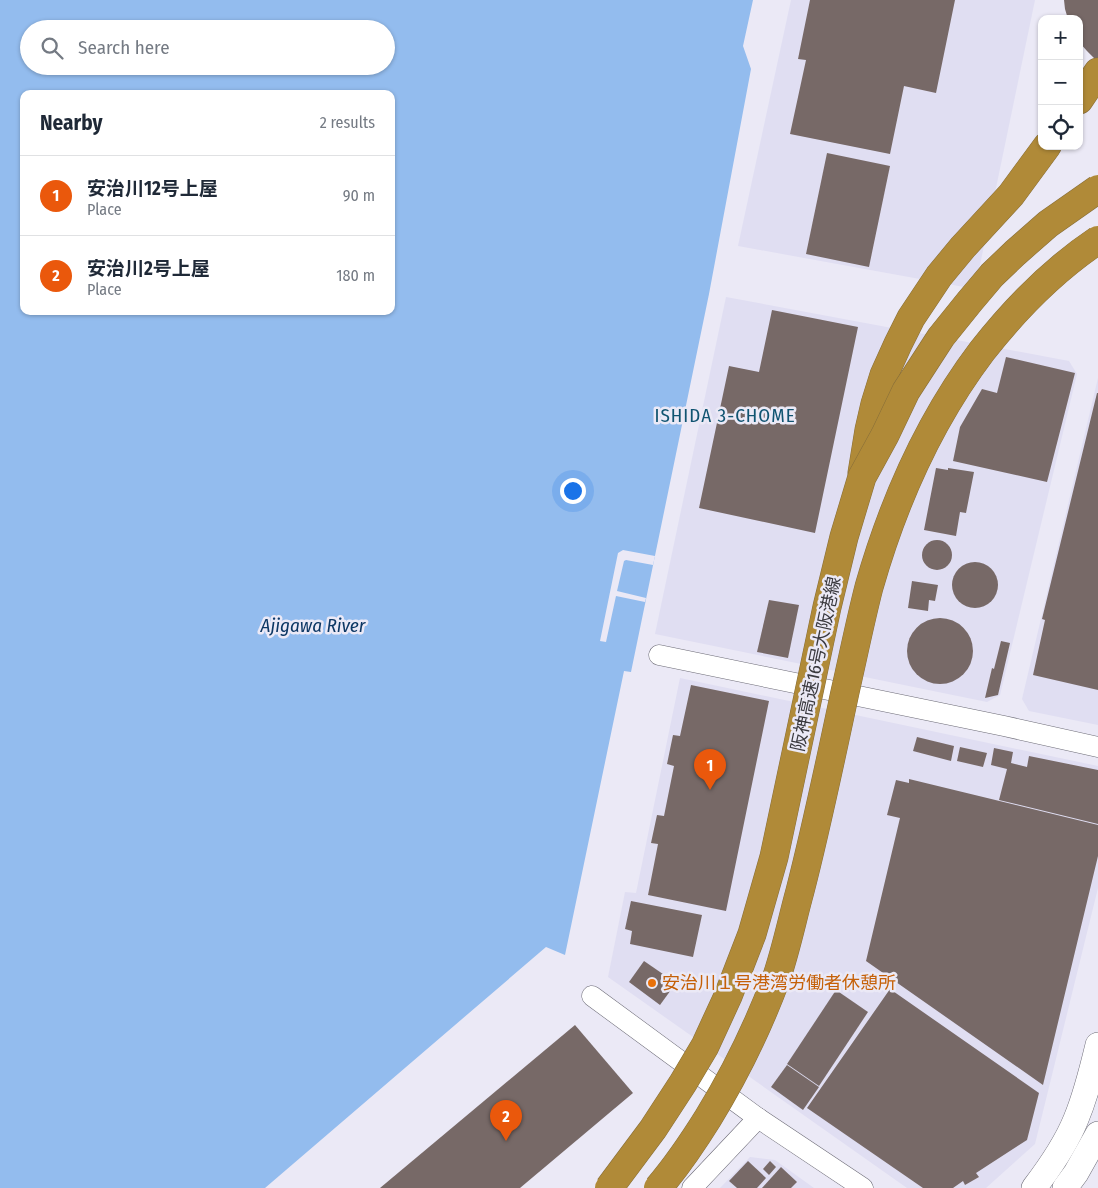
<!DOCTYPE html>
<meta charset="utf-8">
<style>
:root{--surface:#fff;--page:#f6f6f7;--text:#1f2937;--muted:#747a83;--line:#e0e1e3;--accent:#ea580c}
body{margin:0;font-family:"Fira Sans Condensed","Noto Sans JP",sans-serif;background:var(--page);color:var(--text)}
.controls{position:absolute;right:15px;top:15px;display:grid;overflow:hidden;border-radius:10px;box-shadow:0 1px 4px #0004}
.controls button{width:45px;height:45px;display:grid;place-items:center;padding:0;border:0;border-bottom:1px solid var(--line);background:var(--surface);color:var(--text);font:25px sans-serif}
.you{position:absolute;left:572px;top:490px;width:18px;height:18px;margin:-12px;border:4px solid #fff;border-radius:50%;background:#1a73e8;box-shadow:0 0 0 8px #1a73e833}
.badge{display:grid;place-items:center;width:32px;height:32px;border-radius:50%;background:var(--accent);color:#fff;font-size:16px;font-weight:700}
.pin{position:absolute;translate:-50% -41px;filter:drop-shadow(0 1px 2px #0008)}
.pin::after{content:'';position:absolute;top:26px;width:18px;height:15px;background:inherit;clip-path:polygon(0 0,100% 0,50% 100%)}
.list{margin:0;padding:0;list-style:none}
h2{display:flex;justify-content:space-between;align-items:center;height:65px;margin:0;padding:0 20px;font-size:21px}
h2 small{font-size:16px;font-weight:400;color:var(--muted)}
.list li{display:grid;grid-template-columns:32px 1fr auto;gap:15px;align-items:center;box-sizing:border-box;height:80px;padding:0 20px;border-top:1px solid var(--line)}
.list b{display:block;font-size:19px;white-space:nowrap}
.list p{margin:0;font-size:16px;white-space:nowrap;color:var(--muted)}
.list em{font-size:16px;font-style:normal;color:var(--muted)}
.icon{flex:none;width:28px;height:28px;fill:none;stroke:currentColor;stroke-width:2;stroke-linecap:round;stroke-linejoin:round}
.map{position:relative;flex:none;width:1098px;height:1188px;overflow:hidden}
.search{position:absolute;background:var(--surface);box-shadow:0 1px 4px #0004;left:20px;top:20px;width:375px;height:55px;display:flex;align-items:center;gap:12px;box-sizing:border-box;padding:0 18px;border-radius:28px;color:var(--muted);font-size:19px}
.panel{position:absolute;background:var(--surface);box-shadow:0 1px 4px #0004;left:20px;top:90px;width:375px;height:225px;border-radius:10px}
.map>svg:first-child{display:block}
</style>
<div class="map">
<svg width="1098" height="1188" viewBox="0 0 1098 1188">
<rect width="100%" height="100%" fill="#ebe9f6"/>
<g fill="#e0def2">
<path d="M791,0H1035L975,289L738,246Z"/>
<path d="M726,297L1069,361L1077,374L1000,695L987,702L655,634Z"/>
<path d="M1098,378V725L1029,711L1022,699Z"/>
<path d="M680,678L1098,766V888L1035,1144L986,1188H907L608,977L625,892L636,893Z"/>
<path d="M750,1157L775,1160L814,1188H720Z"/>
</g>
<path fill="#93bcee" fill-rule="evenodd" d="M0,0H753L743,46L751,69L709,294L631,672L624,671L565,955L546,947L265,1188H0ZM29,29H386V66H29ZM24,94H391V311H24Z"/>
<path fill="#ebe9f6" d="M623,550L655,556L653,565L626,560L624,561L617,591L646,598L645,602L616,596L606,642L600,641L618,553Z"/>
<g fill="#776967">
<path d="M810,0H955L936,93L904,86L890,154L790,134L806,60L798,59Z"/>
<path d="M1064,0H1098V62L1087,51L1079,42V19H1068L1065,9Z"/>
<path d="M827,153L890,166L869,267L806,254Z"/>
<path d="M772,310L858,327L815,533L699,508L729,366L759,372Z"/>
<path d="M1006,357L1075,373L1047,482L953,461L960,427L982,389L997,393Z"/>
<path d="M1097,393H1098V690L1033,675L1045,620L1042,619Z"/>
<path d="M936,468L948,470V468L974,472L966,513L960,512L956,536L924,530Z"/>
<circle cx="937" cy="555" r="15"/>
<circle cx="975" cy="585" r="23"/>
<path d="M912,581L938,585L935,601L929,600L928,611L908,608Z"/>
<path d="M769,600L799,605L788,658L757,652Z"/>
<circle cx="940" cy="651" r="33"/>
<path d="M1001,641L1010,643L998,695L985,698L992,668L994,669Z"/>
<path d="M691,685L769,701L726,911L648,895L658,844L651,843L657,815L664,816L674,766L667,764L673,735L680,736Z"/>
<path d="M917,737L954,746L951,761L913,751Z"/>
<path d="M960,747L987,753L983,767L957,761Z"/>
<path d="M994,748L1013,752L1011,763L1027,767L1029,756L1098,770V824L999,800L1007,769L991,765Z"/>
<path d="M909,779L1098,825V856L1043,1085L866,961L900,818L887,815L896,780L909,783Z"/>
<path d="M631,901L702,915L693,957L630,944L632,931L625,929Z"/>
<path d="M644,961L676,983L660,1005L629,982Z"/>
<path d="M890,989L1039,1093L1027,1140L976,1173L979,1177L965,1185L963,1181L953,1188H923L807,1108Z"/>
<path d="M836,990L868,1012L819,1086L787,1064Z"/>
<path d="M575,1025L633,1093L520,1188H380Z"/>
<path d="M787,1065L819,1087L803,1110L771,1087Z"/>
<path d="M748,1161L766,1178L757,1188H737L729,1181Z"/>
<path d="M770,1161L776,1167L769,1175L763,1169Z"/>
<path d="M781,1167L797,1182L791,1188H762Z"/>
</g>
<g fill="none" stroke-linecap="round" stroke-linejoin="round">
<defs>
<g id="minor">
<path d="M659,655L1004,726L1098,747"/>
<path d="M592,996L758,1118L863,1188"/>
<path d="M692,1188L758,1118"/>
</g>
<g id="tertiary">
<path d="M1034,1188C1050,1167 1066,1144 1076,1119C1086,1095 1092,1070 1098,1045"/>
<path d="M1065,1188L1076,1173L1098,1134"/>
</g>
<g id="motorway">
<path d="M1079,100L1098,72"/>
<path d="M862,473L869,430L875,404L884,375L898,344L911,318L939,276L963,247L1011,195L1047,146"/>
</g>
</defs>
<use href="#minor" stroke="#6c6b76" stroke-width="21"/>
<use href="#tertiary" stroke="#6c6b76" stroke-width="26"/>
<use href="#motorway" stroke="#876e3a" stroke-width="29"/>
<use href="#minor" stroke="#fff" stroke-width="20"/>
<use href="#tertiary" stroke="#fff" stroke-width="25"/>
<use href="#motorway" stroke="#b08a38" stroke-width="28"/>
<defs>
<g id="motorway-bridge">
<path d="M609,1188L653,1129L683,1083L705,1046L728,996L752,934L774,857L827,607L844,537L862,477L885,435L906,391L941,337L970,301L992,275L1015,253L1048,224L1098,189"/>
<path d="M658,1188C676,1167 693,1142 708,1118C735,1074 758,1027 776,979C786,950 792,920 800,891C817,825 831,758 845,692C853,657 860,622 869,587C893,503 929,421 982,351C1015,309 1053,270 1098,240"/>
</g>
</defs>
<use href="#motorway-bridge" stroke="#876e3a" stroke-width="29" stroke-linecap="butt"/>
<use href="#motorway-bridge" stroke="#b08a38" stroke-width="28"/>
</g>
<circle fill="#e8710a" stroke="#ebe9f6" stroke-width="2" cx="652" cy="983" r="5"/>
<g text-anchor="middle" stroke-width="5" stroke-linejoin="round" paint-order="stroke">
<g font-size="18" fill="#3b3a3f" stroke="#ebe9f6">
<text transform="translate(816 664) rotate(-78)" y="6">阪神高速16号大阪港線</text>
</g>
<g font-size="18" fill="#c56008" stroke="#ebe9f6" text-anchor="start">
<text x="662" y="989">安治川１号港湾労働者休憩所</text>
</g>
<g font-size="19" letter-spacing="1" fill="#105471" stroke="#ebe9f6">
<text x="725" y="422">ISHIDA 3-CHOME</text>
</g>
<g font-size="19" font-style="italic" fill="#0c3764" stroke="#ebe9f6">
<text x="313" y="632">Ajigawa River</text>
</g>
</g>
</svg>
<div class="controls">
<button>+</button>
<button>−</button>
<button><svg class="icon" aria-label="locate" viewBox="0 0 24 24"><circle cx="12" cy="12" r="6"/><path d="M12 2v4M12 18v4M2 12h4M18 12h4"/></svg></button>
</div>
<div class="you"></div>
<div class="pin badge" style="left:710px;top:790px">1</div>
<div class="pin badge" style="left:506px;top:1141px">2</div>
<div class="search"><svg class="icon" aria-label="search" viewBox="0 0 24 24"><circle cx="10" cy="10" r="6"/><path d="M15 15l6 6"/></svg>Search here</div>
<section class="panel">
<h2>Nearby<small>2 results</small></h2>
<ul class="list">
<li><span class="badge">1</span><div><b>安治川12号上屋</b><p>Place</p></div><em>90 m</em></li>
<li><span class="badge">2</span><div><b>安治川2号上屋</b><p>Place</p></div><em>180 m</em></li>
</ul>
</section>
</div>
